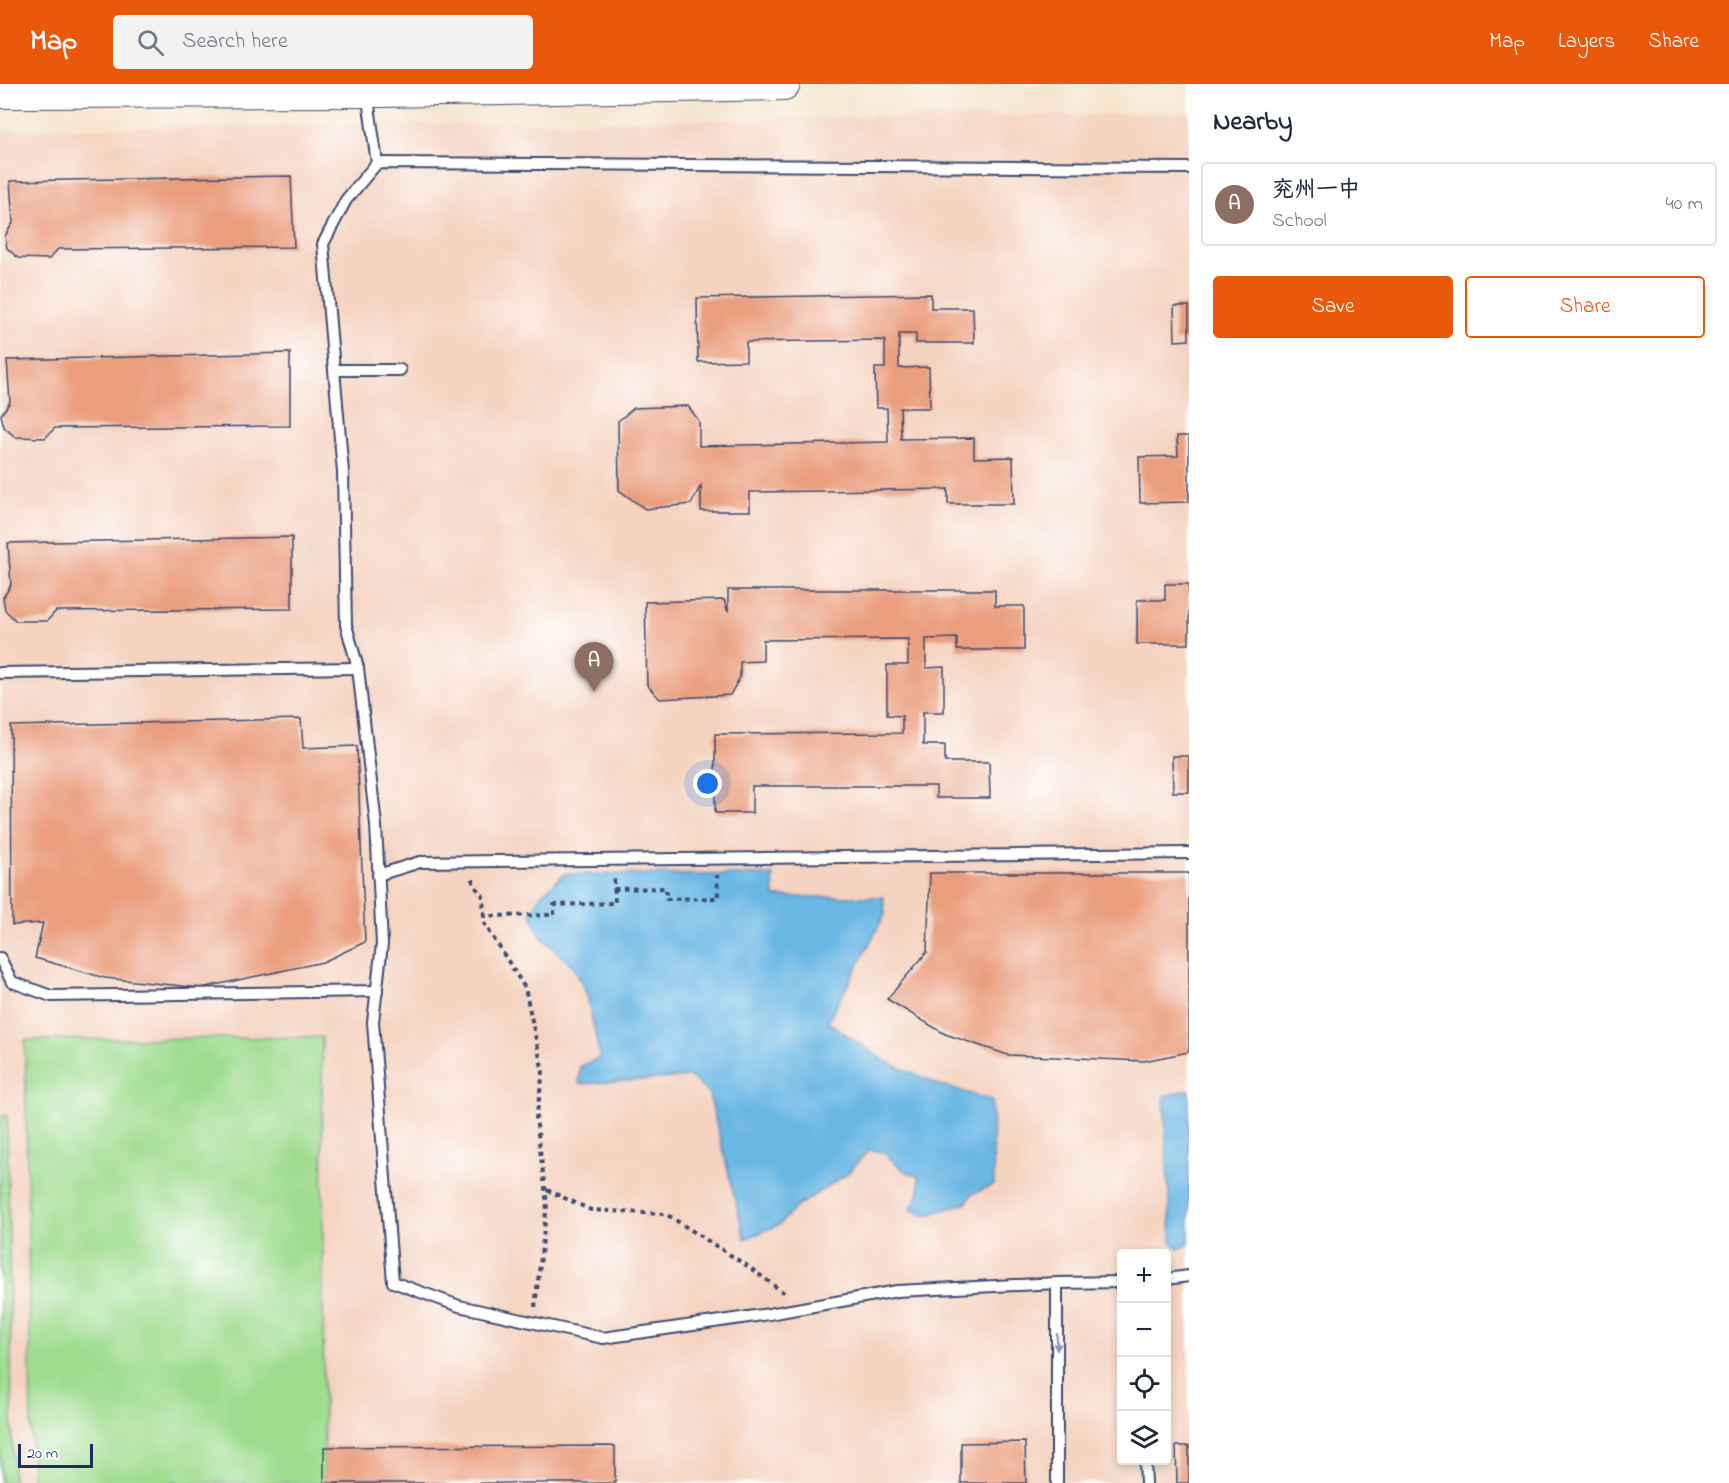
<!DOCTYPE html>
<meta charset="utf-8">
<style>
:root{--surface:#fff;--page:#f2f2f3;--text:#1f2937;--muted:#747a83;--line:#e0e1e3;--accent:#ea580c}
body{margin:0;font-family:"Indie Flower","LXGW WenKai TC",sans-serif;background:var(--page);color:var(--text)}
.controls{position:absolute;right:18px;bottom:18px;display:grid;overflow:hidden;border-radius:6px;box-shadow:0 3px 9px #0003}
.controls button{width:54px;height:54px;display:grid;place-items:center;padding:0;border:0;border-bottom:2px solid var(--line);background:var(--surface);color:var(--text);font:30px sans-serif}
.scale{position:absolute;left:18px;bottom:15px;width:75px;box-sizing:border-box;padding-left:6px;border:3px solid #1b2f5e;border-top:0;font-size:16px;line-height:21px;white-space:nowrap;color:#1b2f5e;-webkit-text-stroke:4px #fff;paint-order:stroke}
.you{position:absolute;left:708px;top:700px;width:21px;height:21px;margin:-15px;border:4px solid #fff;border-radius:50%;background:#1a73e8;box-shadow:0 0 0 9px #1a73e833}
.badge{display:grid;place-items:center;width:39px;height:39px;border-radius:50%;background:var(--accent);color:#fff;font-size:20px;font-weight:700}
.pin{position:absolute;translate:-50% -50px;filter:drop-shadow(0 2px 3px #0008)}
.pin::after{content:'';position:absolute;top:32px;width:21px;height:18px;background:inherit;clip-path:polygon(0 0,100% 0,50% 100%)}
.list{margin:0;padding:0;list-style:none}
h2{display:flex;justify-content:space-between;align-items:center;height:78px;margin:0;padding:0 24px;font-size:26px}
h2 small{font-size:20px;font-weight:400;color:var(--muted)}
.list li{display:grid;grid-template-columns:39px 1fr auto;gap:18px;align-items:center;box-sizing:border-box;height:84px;margin:0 12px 12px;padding:0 12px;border:2px solid var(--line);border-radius:6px}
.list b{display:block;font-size:22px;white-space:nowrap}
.list p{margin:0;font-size:20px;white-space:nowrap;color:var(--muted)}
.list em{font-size:20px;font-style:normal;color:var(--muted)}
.actions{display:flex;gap:12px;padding:18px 24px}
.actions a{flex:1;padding:14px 0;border:2px solid var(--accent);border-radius:6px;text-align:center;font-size:21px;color:var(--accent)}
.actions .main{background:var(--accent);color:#fff}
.icon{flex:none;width:33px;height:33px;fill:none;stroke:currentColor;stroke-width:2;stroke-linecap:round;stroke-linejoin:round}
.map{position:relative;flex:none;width:1189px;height:1399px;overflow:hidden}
header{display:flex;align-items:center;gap:36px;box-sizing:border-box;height:84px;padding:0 30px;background:var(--accent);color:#fff}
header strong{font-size:28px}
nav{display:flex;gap:33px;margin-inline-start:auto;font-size:21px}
.search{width:420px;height:54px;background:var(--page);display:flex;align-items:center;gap:15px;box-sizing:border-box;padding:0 21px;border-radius:6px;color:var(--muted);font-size:22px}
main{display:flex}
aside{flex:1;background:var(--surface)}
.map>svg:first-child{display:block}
</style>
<header>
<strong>Map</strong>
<div class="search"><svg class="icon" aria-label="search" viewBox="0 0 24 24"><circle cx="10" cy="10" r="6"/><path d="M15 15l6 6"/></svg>Search here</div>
<nav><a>Map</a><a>Layers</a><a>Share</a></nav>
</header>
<main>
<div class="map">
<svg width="1189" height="1399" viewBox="0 0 1189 1399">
<rect width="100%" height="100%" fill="#fff"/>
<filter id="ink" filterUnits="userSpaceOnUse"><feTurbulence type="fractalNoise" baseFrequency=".0167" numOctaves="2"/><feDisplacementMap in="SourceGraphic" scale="12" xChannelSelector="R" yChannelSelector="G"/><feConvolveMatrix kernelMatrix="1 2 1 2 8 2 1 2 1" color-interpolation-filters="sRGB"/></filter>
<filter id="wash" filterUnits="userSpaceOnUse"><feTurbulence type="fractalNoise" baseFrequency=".008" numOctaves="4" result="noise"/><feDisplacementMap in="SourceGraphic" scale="24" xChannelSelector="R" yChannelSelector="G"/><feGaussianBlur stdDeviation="1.35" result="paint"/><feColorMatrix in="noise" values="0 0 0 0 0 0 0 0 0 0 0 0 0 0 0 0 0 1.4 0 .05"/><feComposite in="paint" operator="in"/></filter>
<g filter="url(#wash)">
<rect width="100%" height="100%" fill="#f5e4cc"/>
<path fill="#f4d3c0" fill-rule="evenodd" d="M1189,29V1399H0V46ZM1122,1170H1166V1376H1122Z"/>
<g fill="#9fdc8f" stroke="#5d8676" stroke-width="1.5">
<path d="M322,953L324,1399H32L25,956Z"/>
<path d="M0,1032H7L13,1399H0Z"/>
</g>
<g fill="#6ab7e4" stroke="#4273a1" stroke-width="1.5">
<path d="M565,790L773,791L774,813H883L885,830L828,938L885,977L937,1000L992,1016L994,1101L972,1110L966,1119L924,1132L911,1125L919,1109V1093L905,1087L883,1068L869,1066L847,1090L796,1123L779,1141L745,1155L709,1010L691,993L579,1000L580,983L600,973L587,911L574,883L540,852L531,830L541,811Z"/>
<path d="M1189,1005V1160L1179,1165L1171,1158L1164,1012Z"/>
</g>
<g id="blocks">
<g fill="#ea9e7e">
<path d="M291,92L294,163L58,165L49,175L18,174L7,164L5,152L13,139L10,97Z"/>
<path d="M931,210V224H973L974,259H916V250H899V284L929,283L930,324H900L901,355L974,354V374L1013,373L1014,420H948V405L750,408V427H701V402L691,420L645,425L619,406L618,337L634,324L688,322L699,337V362L888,358L887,324H876L875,284H885V256L746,258V277L698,278L697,214Z"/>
<path d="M1174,222H1189V256L1175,257Z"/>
<path d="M290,269V342L55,344L45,354L15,353L4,343L1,331L10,318L7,276Z"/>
<path d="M1177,352H1189V418L1140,419L1139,373L1178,372Z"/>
<path d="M292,453V525L56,527L47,537H16L5,526L3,514L11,501L8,459Z"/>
<path d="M1165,500H1189V560H1137V516H1165Z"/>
<path d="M728,506H995V522H1024V566H957V554L926,555V584L944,583V628H923V661H945V678H989L990,714H936V702H752V729H715V650L902,649V632L887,631V581H908V555L763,556V577L740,578V593L730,611L660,615L647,601L645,518L724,516L728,528Z"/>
<path d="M301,635L303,664L357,662L365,858L323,878L201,904L105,894L35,874L43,839L12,841L11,642Z"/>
<path d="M1172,672H1189V708H1173Z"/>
<path d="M930,789H1189V968L1144,977L1008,971L945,950L887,915L927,868Z"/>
<path d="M1025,1358L1026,1399H961V1359Z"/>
<path d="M615,1362V1399H324V1363Z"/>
<path d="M1176,1362H1189V1399H1177Z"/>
</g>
</g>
</g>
<g filter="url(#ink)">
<use href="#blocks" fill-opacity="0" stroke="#3c4a6e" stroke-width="1.5"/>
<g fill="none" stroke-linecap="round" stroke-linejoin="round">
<defs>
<g id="lane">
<path d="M367,8L377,79"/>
<path d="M334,286H400"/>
<path d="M0,589L358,584"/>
<path d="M378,791L420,778L1189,769"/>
<path d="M0,874L12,898L51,912L377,907"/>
<path d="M1166,1195L1189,1192"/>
<path d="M1122,1198L1057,1199L897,1207L769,1230L603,1254L459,1222L393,1198L373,938L382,860L376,741L358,584L346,541L343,388L323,160L346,116L377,79L1189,84"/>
<path d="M1145,1376L1146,1399"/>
<path d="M1057,1399V1199"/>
</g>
<path id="secondary" d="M0,8L380,7L784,0"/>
</defs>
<use href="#lane" stroke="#3c4a6e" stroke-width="14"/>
<use href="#secondary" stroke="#3c4a6e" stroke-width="34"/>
<g stroke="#3c4a6e" stroke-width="4" stroke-dasharray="4.5 4.5" stroke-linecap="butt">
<path d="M473,795V800L483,812L484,832"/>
<path d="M614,805L666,804V815L718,814L717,791"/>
<path d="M547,1106L591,1126L666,1130L749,1183L784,1209"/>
<path d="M535,1223L547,1120L536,1034L543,988L525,904L484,839V832L554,831V821L615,819L614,792"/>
</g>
<use href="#lane" stroke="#fff" stroke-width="10"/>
<use href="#secondary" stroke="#fff" stroke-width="32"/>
</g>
<defs><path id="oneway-solid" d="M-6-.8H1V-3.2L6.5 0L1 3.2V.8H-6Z" transform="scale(1.5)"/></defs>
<use fill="#8d97ae" href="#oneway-solid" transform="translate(1057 1258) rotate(90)"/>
</g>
</svg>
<div class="controls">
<button>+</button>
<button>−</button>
<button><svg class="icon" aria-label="locate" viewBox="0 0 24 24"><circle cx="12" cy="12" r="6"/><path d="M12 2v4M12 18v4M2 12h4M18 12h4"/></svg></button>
<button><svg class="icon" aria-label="layers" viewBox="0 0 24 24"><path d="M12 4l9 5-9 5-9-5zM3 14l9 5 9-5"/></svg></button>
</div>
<div class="scale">20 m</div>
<div class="you"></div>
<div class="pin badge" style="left:594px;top:608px;background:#8d6e63">A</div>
</div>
<aside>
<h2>Nearby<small></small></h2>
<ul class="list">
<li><span class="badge" style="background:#8d6e63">A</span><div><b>兖州一中</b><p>School</p></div><em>40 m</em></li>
</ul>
<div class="actions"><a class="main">Save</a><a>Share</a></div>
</aside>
</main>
